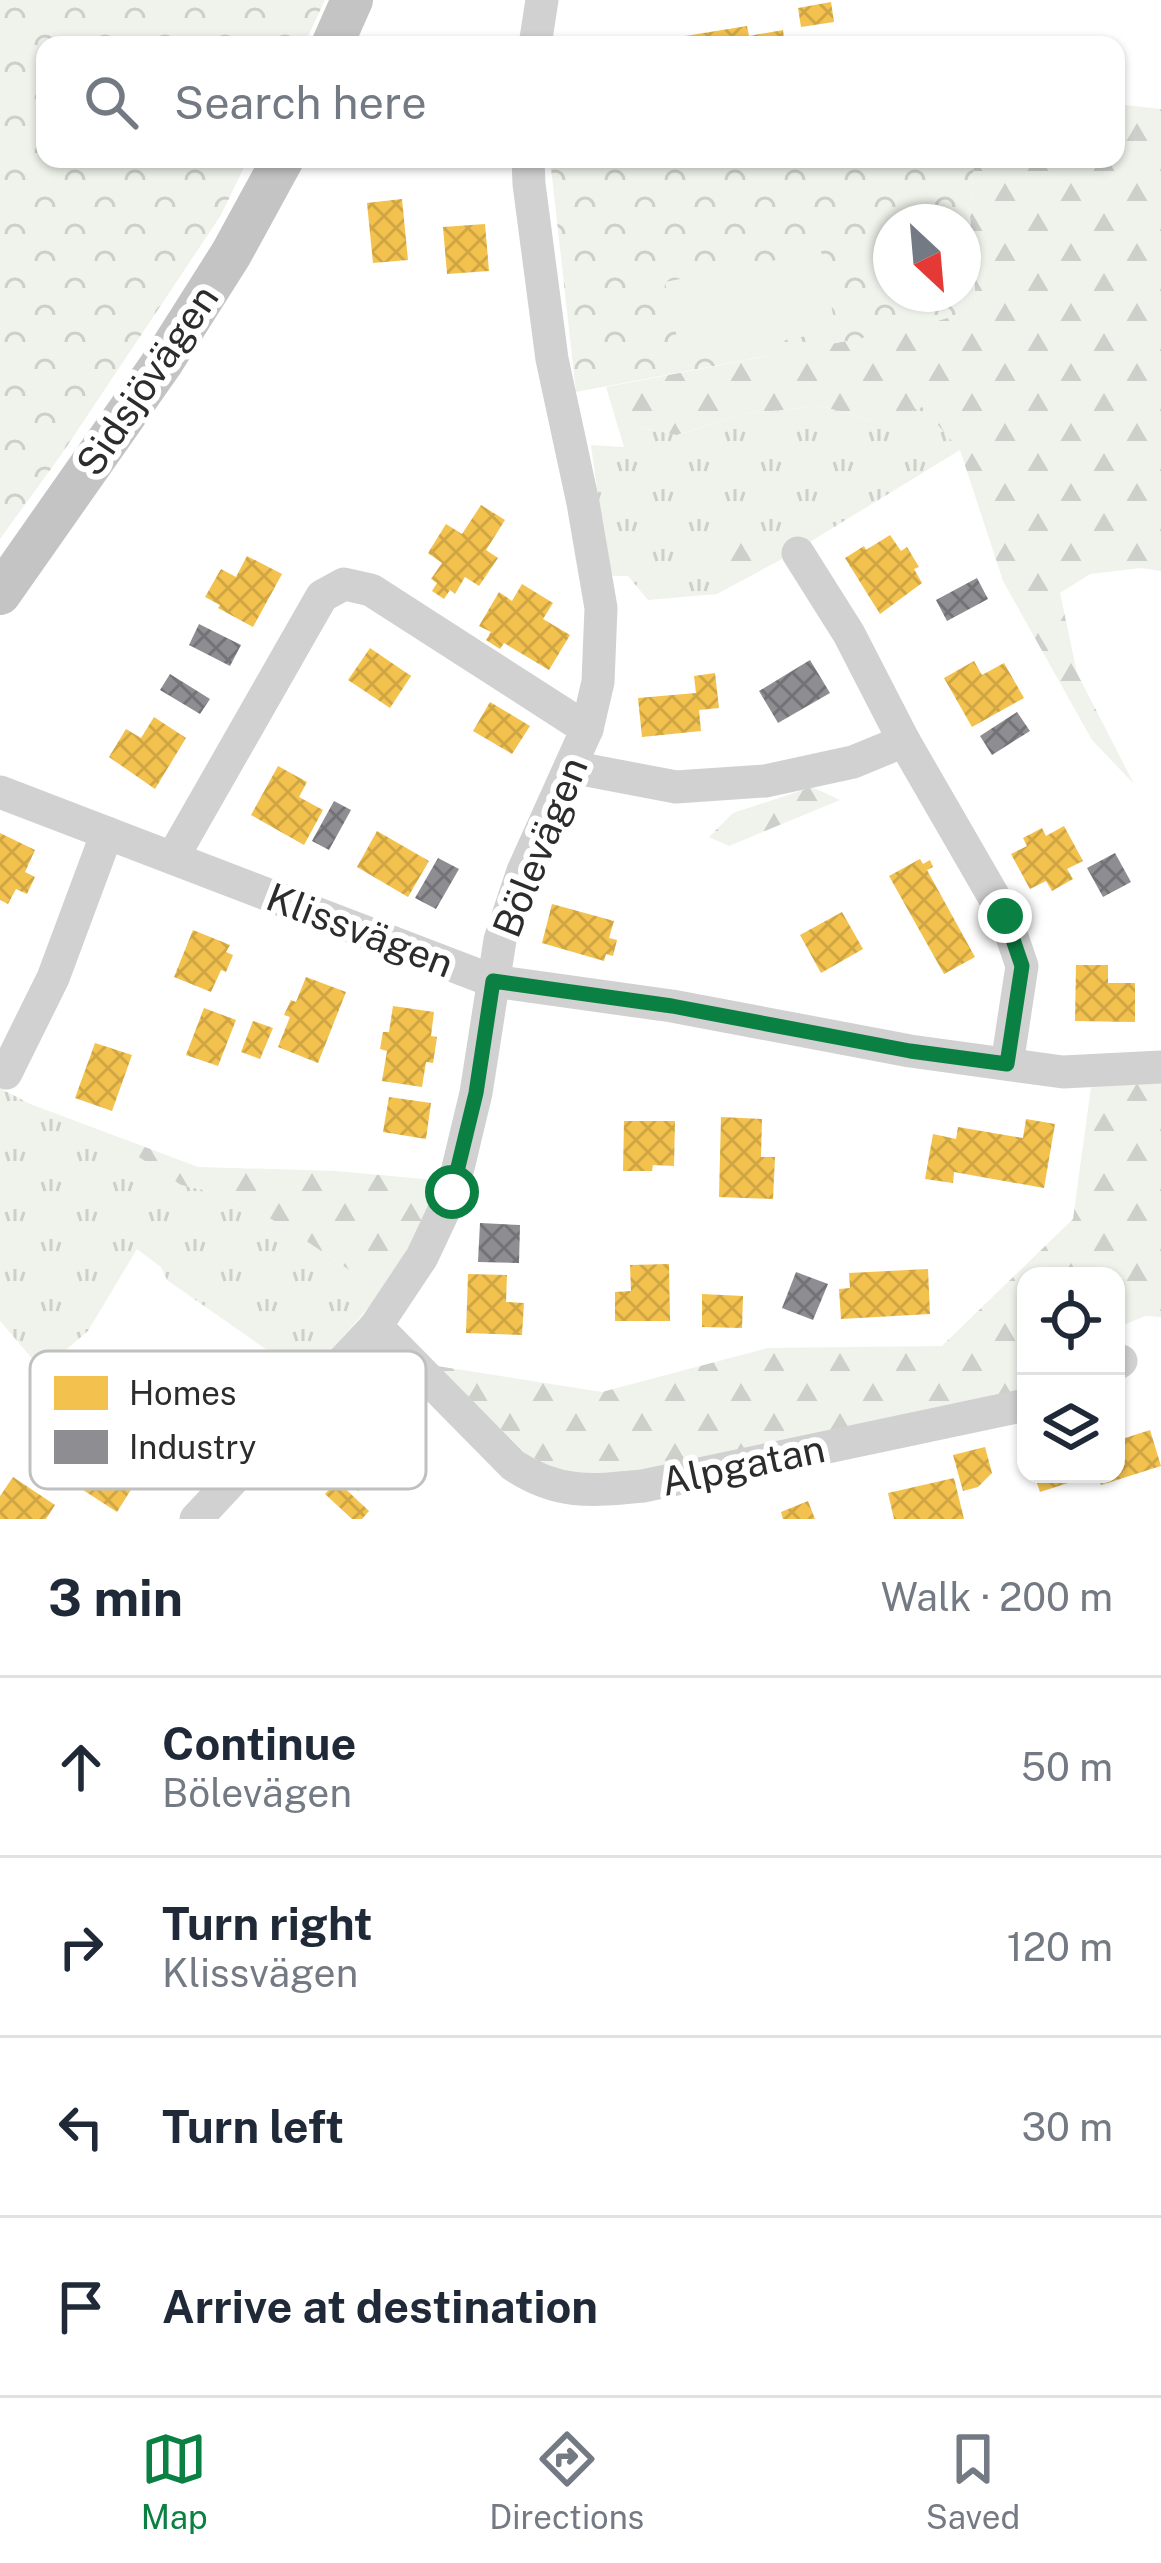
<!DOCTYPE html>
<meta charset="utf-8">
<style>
:root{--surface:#fff;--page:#f2f2f3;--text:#1f2937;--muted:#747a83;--line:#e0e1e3;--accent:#0b8043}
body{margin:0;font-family:"Public Sans",sans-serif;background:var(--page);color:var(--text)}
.controls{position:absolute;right:36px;bottom:36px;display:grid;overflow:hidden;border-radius:24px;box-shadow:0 3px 9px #0004}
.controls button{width:108px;height:108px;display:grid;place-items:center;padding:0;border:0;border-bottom:3px solid var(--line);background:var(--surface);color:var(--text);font:60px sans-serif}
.compass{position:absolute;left:873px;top:204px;width:108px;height:108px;border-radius:50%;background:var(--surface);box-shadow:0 3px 9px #0004;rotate:154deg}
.stop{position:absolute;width:36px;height:36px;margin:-27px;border:9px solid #0b8043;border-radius:50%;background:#fff}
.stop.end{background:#0b8043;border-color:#fff;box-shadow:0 3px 12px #0008}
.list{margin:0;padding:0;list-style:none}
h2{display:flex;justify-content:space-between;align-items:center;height:156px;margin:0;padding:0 48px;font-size:51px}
h2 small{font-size:39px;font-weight:400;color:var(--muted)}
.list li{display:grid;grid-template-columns:78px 1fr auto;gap:36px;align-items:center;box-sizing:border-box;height:180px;padding:0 48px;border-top:3px solid var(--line)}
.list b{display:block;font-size:45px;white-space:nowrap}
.list p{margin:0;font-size:39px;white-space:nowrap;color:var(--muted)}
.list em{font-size:39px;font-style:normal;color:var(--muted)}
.icon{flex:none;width:66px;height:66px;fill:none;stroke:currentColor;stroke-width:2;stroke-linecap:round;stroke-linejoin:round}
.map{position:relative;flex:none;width:1161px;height:1519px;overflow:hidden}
.search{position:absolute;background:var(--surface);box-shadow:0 3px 9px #0004;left:36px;right:36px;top:36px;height:132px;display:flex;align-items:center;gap:30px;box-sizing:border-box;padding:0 42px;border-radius:24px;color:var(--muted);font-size:45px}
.sheet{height:876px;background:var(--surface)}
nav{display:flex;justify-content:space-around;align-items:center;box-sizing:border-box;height:168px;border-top:3px solid var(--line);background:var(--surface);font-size:33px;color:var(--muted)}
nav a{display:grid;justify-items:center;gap:6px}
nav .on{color:var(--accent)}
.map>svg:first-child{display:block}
</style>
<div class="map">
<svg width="1161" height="1519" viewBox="0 0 1161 1519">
<defs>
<pattern id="grass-tufts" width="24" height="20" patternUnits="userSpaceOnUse" patternTransform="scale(3)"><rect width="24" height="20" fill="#eff3eb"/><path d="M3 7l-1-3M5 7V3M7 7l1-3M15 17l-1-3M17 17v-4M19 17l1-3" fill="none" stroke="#cdd0ca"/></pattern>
<pattern id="forest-firs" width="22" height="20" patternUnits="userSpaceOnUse" patternTransform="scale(3)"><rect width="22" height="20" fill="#eff3eb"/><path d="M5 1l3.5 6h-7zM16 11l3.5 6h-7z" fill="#cdd0ca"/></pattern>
<pattern id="park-crowns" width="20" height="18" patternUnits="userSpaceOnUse" patternTransform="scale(3)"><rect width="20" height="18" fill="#eff3eb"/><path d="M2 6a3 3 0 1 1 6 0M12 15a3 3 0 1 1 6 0" fill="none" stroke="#cdd0ca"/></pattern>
<pattern id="homes-cross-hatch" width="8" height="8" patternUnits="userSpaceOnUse" patternTransform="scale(3)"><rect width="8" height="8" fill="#f2c14e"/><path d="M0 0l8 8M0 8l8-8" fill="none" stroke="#d0a644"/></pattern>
<pattern id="industry-cross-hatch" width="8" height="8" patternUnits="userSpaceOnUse" patternTransform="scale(3)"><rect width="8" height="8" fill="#8d8d92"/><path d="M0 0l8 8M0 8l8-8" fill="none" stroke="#737377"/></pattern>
</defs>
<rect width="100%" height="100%" fill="#fff"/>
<g fill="url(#grass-tufts)">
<path d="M821,406L880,423L922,406L960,450L782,559L717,594L648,600L628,576H609L591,445L624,447L637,427L678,435L741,414Z"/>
<path d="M0,1088L30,1104L137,1144V1155L181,1185L218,1193L281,1224L382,1292L307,1378L167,1280L161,1267L137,1249L88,1331L42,1370L0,1321Z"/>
</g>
<g fill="url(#forest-firs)">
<path d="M1116,104L1161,109V571L1141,568L1090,574L1060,593L1077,673L1134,784L1092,740L1003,581L960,450L922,407L880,423L821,406L741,414L677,435L638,427L624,447L606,387L914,328L976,309L970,215L974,159H1116Z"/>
<path d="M743,515L766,539L764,560L723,575L712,562L715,538L723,521Z"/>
<path d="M812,787L840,800L729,846L709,837L733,813Z"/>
<path d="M1161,1076V1317L1145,1316L1116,1328V1276H1026V1389L705,1466L592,1476L557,1472L524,1452L437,1366L602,1392L768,1348L942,1346L1073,1219L1091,1087Z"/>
<path d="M137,1144L198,1167L336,1171L446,1181L412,1252L382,1292L281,1224L218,1193L181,1185L136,1155Z"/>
</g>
<g fill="url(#park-crowns)" fill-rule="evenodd">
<path d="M0,0H325L304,45H45V159H248L221,215L61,455L0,539Z"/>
<path d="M550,159H974L970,215L976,309L915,328L576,392ZM891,222H963V294H891Z"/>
</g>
<path fill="#eff3eb" d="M821,251L836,330L682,361L665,282Z"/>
<g fill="url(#homes-cross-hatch)">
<path d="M831,2L834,22L801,27L798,8Z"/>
<path d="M747,26L749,36L783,30L785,45H680L679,37Z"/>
<path d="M402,199L408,260L373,263L367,203Z"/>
<path d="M485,224L489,271L447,274L443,227Z"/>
<path d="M481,505L505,520L486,550L498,558L479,586L465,577L455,594L450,590L444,599L432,591L437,583L431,579L442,563L428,553L446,524L462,534Z"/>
<path d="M890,535L901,551L907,547L919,567L914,569L922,583L880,614L845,558L864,546L866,550Z"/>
<path d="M247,556L282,574L253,627L218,608L220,605L205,597L221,569L236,577Z"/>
<path d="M522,584L553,603L543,619L570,635L549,670L504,643L500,649L486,640L491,632L479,626L499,592L512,601Z"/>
<path d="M370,648L411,676L390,708L348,680Z"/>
<path d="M974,661L982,675L1004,663L1024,698L972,727L944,678Z"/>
<path d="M715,673L719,708L699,710L701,731L642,737L638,698L696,693L694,676Z"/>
<path d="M490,702L530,726L512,754L473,731Z"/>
<path d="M154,717L186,738L155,789L109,757L126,729L141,738Z"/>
<path d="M278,766L307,782L299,797L323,810L304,845L251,815Z"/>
<path d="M1064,826L1083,861L1067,869L1073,879L1052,891L1046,881L1030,889L1011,854L1027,846L1023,838L1042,828L1046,836Z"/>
<path d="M377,831L429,861L408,897L357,867Z"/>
<path d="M0,833L35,850L25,872L35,877L27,894L16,889L8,904L0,900Z"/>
<path d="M920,859L923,864L930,860L933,867L927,870L975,957L944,974L889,876Z"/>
<path d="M552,904L614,921L609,938L617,940L613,956L606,954L604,961L542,943Z"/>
<path d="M842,912L863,949L821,973L800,935Z"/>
<path d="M193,930L230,945L226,952L233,955L226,972L221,970L211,992L174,977Z"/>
<path d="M1076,965H1108V983H1135V1022L1075,1021Z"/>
<path d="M306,977L346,992L318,1063L278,1047L290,1017L284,1015L291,1000L296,1002Z"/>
<path d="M393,1006L434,1012L431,1036L437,1037L433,1063L426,1062L422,1087L382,1081L387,1051L380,1049L383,1032H389Z"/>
<path d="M204,1008L236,1020L218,1066L186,1055Z"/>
<path d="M253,1021L273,1028L260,1059L241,1052Z"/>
<path d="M95,1043L132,1055L112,1111L75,1098Z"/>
<path d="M389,1097L431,1103L426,1139L383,1132Z"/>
<path d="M721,1117L762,1119L761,1157H775L773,1199L719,1197Z"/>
<path d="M1026,1119L1055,1124L1044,1188L954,1172L953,1183L925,1179L933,1134L956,1139L958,1127L1023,1138Z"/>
<path d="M624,1121H675L674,1166L653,1165L652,1171H623Z"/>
<path d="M669,1264L670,1321H615V1292L631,1291L630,1265Z"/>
<path d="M928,1269L930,1314L841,1319L839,1289L850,1288L849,1273Z"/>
<path d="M468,1274L507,1275L506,1302L524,1303L522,1335L466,1333Z"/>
<path d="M702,1294L743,1296L742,1328L702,1327Z"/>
<path d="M380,1409L409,1437L358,1491L328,1462L342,1448L337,1443L349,1430L355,1435Z"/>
<path d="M1150,1430L1161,1466L1101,1485L1097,1474H1116V1441Z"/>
<path d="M985,1447L992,1473L978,1487L963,1491L953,1455Z"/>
<path d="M98,1466L132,1488L117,1512L83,1490Z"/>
<path d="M1034,1474H1093V1475L1040,1492Z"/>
<path d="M13,1477L55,1505L46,1519H0V1496Z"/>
<path d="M954,1478L964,1519H894L888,1493Z"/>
<path d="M337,1481L369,1511L362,1519H352L325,1494Z"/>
<path d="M808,1501L815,1519H783L781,1512Z"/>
</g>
<g fill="url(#industry-cross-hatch)">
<path d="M977,578L988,599L947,621L936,600Z"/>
<path d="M199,624L241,645L230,666L189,645Z"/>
<path d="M810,660L830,693L778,723L759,691Z"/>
<path d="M170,674L210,699L200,714L160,690Z"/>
<path d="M1017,712L1030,731L992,755L980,736Z"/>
<path d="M334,801L351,810L329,850L312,841Z"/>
<path d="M1115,853L1131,882L1103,897L1087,868Z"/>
<path d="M438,858L459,869L436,909L415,898Z"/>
<path d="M480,1223L520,1225L519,1263L478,1262Z"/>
<path d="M796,1272L828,1284L813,1320L782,1308Z"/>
</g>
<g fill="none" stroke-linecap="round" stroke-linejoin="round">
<g stroke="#d1d1d1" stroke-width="33">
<path d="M535,45L542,0"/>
<path d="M798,553L849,634L904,741L1005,916L1022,966L1007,1064"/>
<path d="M571,767L676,787L765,781L853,762L904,741"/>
<path d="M0,792L493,981L672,1006L910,1051L1063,1072L1161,1067"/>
<path d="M173,857L322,596L344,584L371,590L587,729"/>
<path d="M6,1073L53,978L107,833"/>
<path d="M376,1326L513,1465C558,1495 592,1491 643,1486L1026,1405"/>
<path d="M1116,1364L1121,1361"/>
<path d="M196,1519L376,1326L422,1257L452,1193L476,1093L500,940L523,871L587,729L598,682L601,608L583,503L552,359L529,184L528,159"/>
</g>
<g stroke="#c4c4c4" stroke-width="42">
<path d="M332,45L352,0"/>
<path d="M0,594L162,363L231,254L283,159"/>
</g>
</g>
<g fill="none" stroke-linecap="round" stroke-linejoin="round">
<path stroke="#0b8043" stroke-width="15" d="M452,1192L476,1093L493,981L672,1006L910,1051L1007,1064L1022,966L1005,916"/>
</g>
<g text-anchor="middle" stroke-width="12" stroke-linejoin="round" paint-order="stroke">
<g font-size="39" fill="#2c2c2c" stroke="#fff">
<text transform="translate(147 380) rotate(-56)" y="14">Sidsjövägen</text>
<text transform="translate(540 847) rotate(-68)" y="14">Bölevägen</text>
<text transform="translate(360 930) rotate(21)" y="14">Klissvägen</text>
<text transform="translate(743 1465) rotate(-12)" y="14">Alpgatan</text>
</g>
</g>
<rect x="30" y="1351" width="396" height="138" rx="18" fill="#fff" stroke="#c0c0c0" stroke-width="3"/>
<rect x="54" y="1376" width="54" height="34" fill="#f2c14e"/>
<rect x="54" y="1430" width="54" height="34" fill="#8d8d92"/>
<g font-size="33" fill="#2c2c2c">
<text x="129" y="1405">Homes</text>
<text x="129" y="1459">Industry</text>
</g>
</svg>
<div class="controls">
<button><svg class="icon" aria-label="locate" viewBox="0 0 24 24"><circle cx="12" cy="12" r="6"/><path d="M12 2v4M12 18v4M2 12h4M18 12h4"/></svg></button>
<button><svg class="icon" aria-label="layers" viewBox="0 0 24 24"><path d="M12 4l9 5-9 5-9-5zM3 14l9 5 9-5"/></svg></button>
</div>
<svg class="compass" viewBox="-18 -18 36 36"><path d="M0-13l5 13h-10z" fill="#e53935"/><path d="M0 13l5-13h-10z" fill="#747a83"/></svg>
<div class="stop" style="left:452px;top:1192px"></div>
<div class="stop end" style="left:1005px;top:916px"></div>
<div class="search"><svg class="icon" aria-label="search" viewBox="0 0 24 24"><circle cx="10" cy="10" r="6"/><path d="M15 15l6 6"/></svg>Search here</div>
</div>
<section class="sheet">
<h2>3 min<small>Walk · 200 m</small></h2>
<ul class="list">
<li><svg class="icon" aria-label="ahead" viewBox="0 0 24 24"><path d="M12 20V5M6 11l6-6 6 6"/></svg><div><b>Continue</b><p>Bölevägen</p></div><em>50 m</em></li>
<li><svg class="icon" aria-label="right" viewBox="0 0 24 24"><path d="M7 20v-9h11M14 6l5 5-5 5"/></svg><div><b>Turn right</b><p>Klissvägen</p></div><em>120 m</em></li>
<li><svg class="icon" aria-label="left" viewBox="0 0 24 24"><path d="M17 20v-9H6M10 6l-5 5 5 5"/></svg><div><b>Turn left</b></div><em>30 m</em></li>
<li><svg class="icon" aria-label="arrive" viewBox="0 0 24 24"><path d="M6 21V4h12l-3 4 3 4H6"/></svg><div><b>Arrive at destination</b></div></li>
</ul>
</section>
<nav>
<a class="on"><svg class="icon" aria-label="map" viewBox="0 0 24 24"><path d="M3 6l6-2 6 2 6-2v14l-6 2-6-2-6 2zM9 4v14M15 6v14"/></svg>Map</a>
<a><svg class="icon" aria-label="directions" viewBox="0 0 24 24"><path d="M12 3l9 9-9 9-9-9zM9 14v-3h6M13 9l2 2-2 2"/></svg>Directions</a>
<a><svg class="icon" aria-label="saved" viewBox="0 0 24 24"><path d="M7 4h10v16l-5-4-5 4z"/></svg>Saved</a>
</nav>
